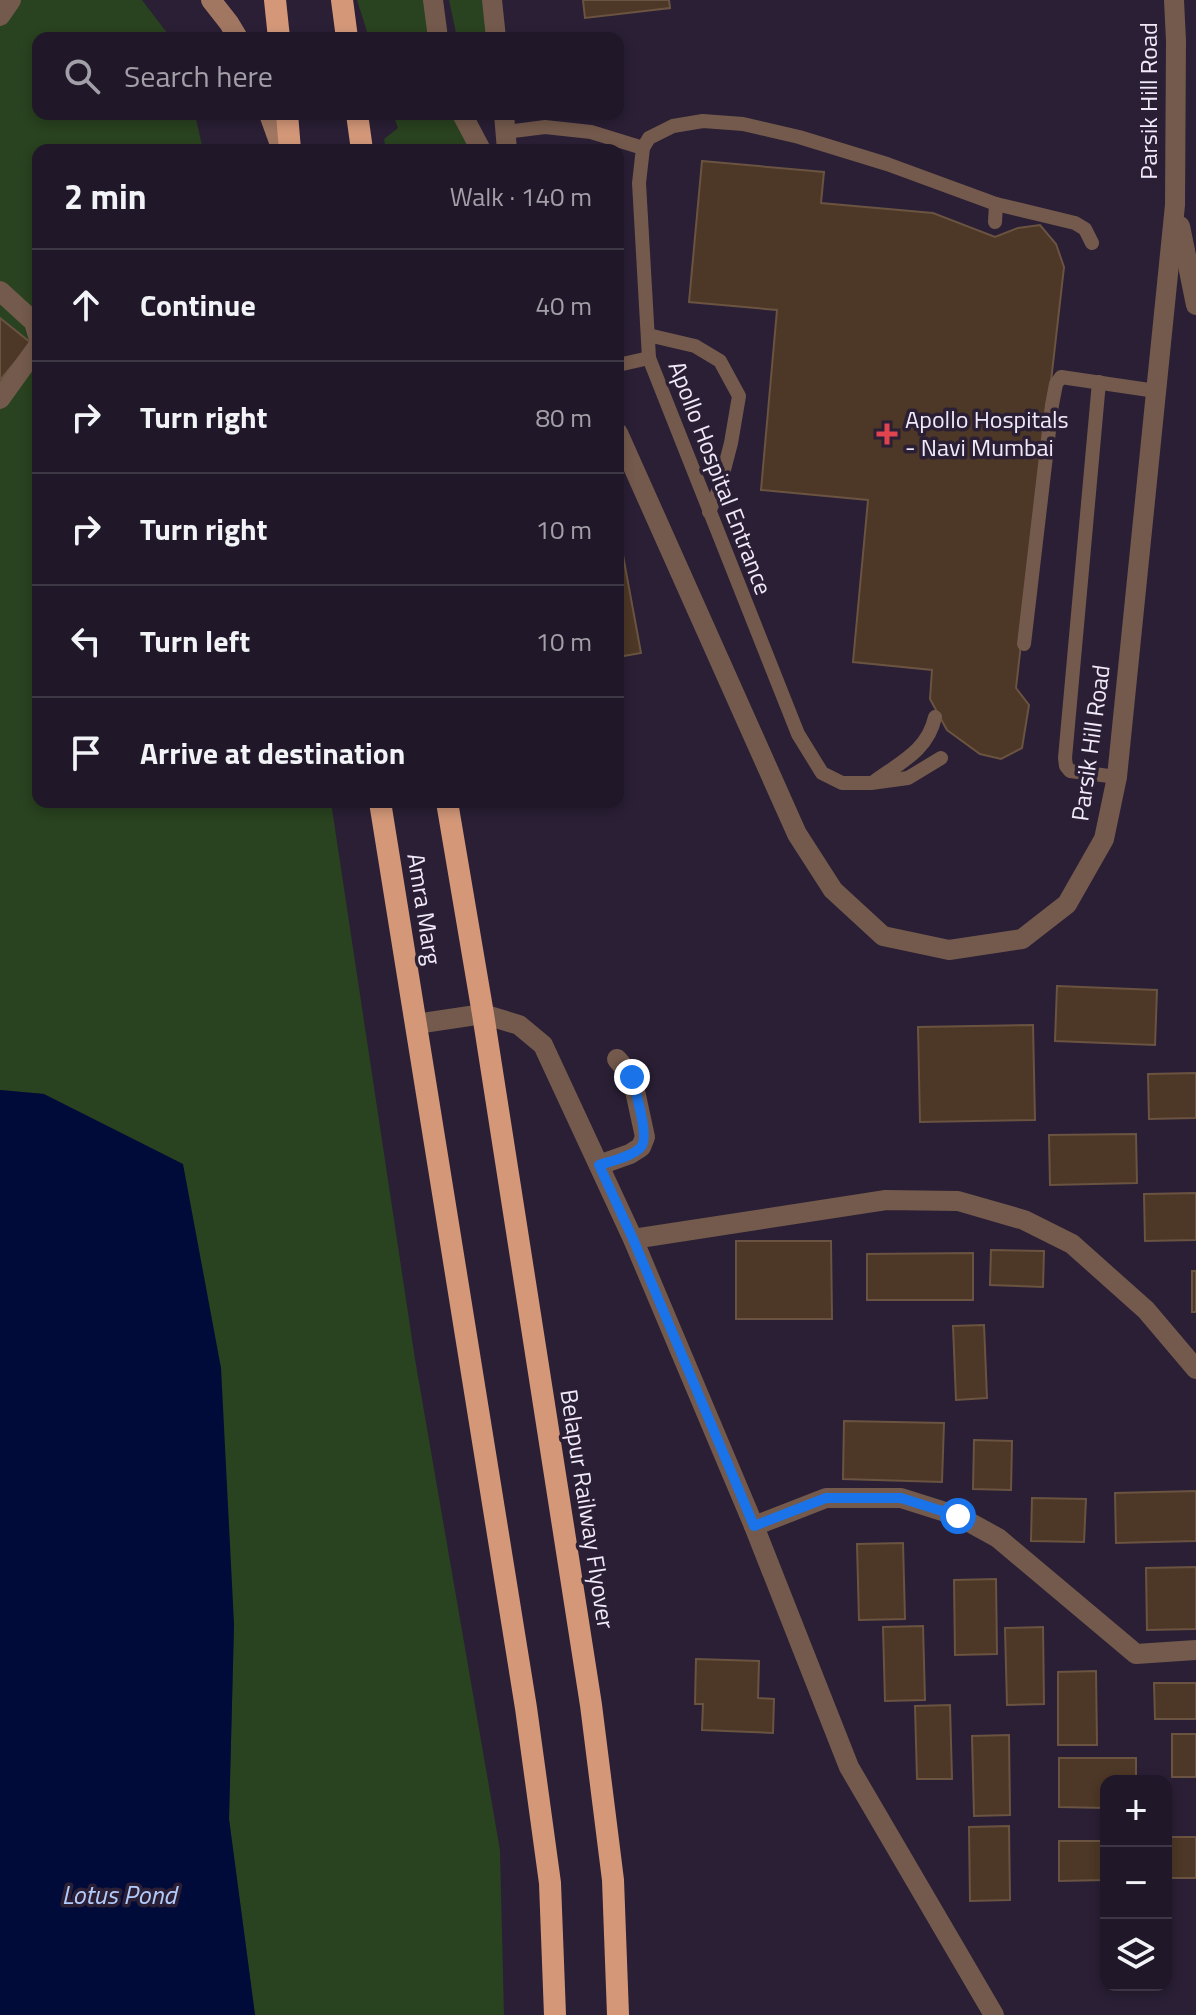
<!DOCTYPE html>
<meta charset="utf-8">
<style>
:root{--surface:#201728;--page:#282030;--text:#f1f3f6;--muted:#a29fa8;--line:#3d3645}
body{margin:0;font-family:"Titillium Web",sans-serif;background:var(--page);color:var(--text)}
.controls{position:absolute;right:24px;bottom:24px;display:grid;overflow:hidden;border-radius:16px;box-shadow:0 4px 12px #0003}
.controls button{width:72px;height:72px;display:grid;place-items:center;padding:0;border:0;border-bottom:2px solid var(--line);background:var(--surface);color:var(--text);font:40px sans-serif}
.stop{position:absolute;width:24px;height:24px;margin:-18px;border:6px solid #1a73e8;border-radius:50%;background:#fff}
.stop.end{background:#1a73e8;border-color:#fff;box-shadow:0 2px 8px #0008}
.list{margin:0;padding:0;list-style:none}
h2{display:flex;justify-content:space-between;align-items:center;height:104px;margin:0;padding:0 32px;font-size:34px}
h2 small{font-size:26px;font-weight:400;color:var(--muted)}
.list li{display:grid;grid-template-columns:52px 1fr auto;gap:24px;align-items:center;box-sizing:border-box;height:112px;padding:0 32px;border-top:2px solid var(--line)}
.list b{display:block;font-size:30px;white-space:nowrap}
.list em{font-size:26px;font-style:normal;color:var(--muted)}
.icon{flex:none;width:44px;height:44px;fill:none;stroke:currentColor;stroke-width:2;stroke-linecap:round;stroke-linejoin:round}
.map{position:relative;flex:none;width:1196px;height:2015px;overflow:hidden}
.search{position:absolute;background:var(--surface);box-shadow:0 4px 12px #0003;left:32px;top:32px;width:592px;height:88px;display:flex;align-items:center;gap:20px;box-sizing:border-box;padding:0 28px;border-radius:16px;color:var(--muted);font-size:30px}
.panel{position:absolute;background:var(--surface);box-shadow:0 4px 12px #0003;left:32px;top:144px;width:592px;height:664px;border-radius:16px}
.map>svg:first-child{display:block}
</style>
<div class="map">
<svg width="1196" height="2015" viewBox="0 0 1196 2015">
<rect width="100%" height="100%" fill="#2a1f35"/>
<g fill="#29421f">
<path d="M0,0H142L171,38H38V114H195L203,150H38V802H331L415,1359L500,1850L504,2015H255L229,1819L234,1624L44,1094L0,1090Z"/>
<path d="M357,0H433L438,38H369Z"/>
<path d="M449,0H482L488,38H457Z"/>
<path d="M393,114H462L477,150H386L384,139L398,128Z"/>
</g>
<path fill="#010b39" d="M0,1090L44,1094L183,1164L221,1368L234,1624L229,1819L255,2015H0Z"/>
<g fill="#4d3726" stroke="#6a5340" stroke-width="2">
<path d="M583,0H669L670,8L585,18Z"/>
<path d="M702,161L824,172L821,203L933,213L995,237L1018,228L1040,225L1056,244L1064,267L1016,688L1029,705L1022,748L1001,759L980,754L947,730L930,699L932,670L853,662L868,500L761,490L777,310L689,302Z"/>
<path d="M0,318L31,343L0,380Z"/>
<path d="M618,528L641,653L618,657Z"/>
<path d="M1057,986L1157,990L1155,1045L1055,1041Z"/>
<path d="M1033,1025L1035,1120L920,1122L918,1027Z"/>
<path d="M1196,1073V1118L1149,1119L1148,1074Z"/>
<path d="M1136,1134L1137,1183L1050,1185L1049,1135Z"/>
<path d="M1196,1193V1240L1145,1241L1144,1194Z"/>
<path d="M736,1241H831L832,1319H736Z"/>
<path d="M991,1250L1044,1251L1043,1287L990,1285Z"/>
<path d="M973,1253V1300H867V1254Z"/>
<rect x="1192" y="1271" width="4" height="41"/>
<path d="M984,1325L987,1398L956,1400L953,1326Z"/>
<path d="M844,1421L944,1423L942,1482L843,1479Z"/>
<path d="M974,1440L1012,1441L1011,1490L973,1489Z"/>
<path d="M1196,1491V1541L1116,1543L1115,1493Z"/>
<path d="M1032,1498L1086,1499L1084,1542L1031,1541Z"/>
<path d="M903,1543L905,1619L859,1620L857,1544Z"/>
<path d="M1196,1567V1629L1147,1630L1146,1568Z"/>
<path d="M996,1579L997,1654L955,1655L954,1580Z"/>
<path d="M923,1626L925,1700L885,1701L883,1627Z"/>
<path d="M1043,1627L1044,1704L1007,1705L1005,1628Z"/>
<path d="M696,1659L759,1661L758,1698L774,1699L773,1733L702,1730L703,1704H695Z"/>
<path d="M1096,1671L1097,1745H1058V1672Z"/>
<path d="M1154,1683H1196V1719H1155Z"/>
<path d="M950,1705L952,1779H917L915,1706Z"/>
<rect x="1172" y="1734" width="24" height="43"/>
<path d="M1009,1735L1010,1815L974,1816L972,1736Z"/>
<path d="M1059,1758H1136V1781H1106V1808L1059,1807Z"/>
<path d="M1009,1826L1010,1900L970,1901L969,1827Z"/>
<rect x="1166" y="1837" width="30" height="41"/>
<path d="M1059,1841H1106V1880L1059,1881Z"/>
</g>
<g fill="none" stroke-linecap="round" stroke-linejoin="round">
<g stroke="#745a4c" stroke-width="14">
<path d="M506,132L545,127L591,132L643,148L639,183L649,358L798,734L822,773L842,783H871L908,778L941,758"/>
<path d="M643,148L649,138L673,126L703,121L743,124L799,137L887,164L996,204L995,222"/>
<path d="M996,204L1075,223L1085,229L1092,243"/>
<path d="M648,335L695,346L720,361L739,396L731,443L719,489L709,512"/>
<path d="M618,365L649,358"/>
<path d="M1099,382L1065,758L1066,766L1070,771L1117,777"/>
<path d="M1024,644L1052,405L1056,384L1061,377L1156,391"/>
<path d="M875,781C901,762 928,750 935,717"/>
</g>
<g stroke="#745a4c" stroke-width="20">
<path d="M0,16L11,0"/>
<path d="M1180,226L1196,305"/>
<path d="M0,291L34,322L38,336"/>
<path d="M0,399L38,346"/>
<path d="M618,433L797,834L833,890L883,936L949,950L1022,939L1067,904L1104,839L1117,777L1175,205L1176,41L1174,0"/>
<path d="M416,1024L483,1014L519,1025L543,1045L633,1239L754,1526L849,1767L994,2015"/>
<path d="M599,1165L630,1154L641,1147L645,1137L632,1077L617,1059"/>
<path d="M633,1239L886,1200L958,1201L1024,1220L1072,1244L1146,1310L1196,1369"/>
<path d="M754,1526L826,1498H901L958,1516L998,1538L1136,1654L1196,1650"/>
</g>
<g stroke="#745a4c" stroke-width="20">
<path d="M433,0L438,38"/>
<path d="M492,0L496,38"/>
<path d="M462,114L481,150"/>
<path d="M504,114L507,150"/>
</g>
<g stroke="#a17762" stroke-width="20">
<path d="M211,0L229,23L238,38"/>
<path d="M269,114L282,150"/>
</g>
<g stroke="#d49879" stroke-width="22">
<path d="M275,0L279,38"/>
<path d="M342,0L347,38"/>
<path d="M287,114L290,150"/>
<path d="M357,114L362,150"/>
<path d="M380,802L526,1708L550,1883L555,2015"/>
<path d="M447,802L483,1014L591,1705L613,1880L618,2015"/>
</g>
</g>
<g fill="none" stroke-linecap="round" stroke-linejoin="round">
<path stroke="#1a73e8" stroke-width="10" d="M632,1077C635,1091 650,1137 641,1147C632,1157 611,1161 599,1165L633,1239L754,1526L826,1498H901L958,1516"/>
</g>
<path fill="#e0444e" stroke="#2a1f35" stroke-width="3" d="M883 422h8v8h8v8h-8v8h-8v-8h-8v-8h8z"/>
<g text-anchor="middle" stroke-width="7" stroke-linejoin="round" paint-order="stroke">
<g font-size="24" fill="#f0e9f8" stroke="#2a1f35">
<text transform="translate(1149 101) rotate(-90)" y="8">Parsik Hill Road</text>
<text transform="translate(720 478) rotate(69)" y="8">Apollo Hospital Entrance</text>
<text transform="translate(1091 743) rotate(-82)" y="8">Parsik Hill Road</text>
<text transform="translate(424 909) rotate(81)" y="8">Amra Marg</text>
<text transform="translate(587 1509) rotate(81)" y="8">Belapur Railway Flyover</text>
</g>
<g font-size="24" fill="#f0e9f8" stroke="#2a1f35" text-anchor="start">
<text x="905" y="428">Apollo Hospitals<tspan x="905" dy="28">- Navi Mumbai</tspan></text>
</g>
<g font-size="26" font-style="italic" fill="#b3cbfb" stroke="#2a1f35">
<text x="119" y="1904">Lotus Pond</text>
</g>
</g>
</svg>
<div class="controls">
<button>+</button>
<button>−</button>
<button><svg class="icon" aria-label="layers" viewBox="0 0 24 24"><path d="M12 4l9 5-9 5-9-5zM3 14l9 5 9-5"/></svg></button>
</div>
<div class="stop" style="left:958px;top:1516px"></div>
<div class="stop end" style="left:632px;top:1077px"></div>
<div class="search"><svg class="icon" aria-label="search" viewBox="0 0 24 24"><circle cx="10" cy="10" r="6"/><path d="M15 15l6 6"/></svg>Search here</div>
<section class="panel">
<h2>2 min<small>Walk · 140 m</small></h2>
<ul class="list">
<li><svg class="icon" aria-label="ahead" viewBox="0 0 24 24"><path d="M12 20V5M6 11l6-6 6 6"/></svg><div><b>Continue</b></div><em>40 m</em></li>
<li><svg class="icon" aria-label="right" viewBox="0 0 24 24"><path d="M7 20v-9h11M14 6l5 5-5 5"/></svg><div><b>Turn right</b></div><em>80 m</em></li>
<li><svg class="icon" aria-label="right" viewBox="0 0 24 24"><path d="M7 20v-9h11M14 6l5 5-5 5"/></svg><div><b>Turn right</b></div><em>10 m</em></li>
<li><svg class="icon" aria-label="left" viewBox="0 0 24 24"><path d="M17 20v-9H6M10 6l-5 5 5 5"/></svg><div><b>Turn left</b></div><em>10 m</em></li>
<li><svg class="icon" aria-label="arrive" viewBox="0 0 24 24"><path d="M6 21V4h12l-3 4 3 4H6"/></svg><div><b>Arrive at destination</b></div></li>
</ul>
</section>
</div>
